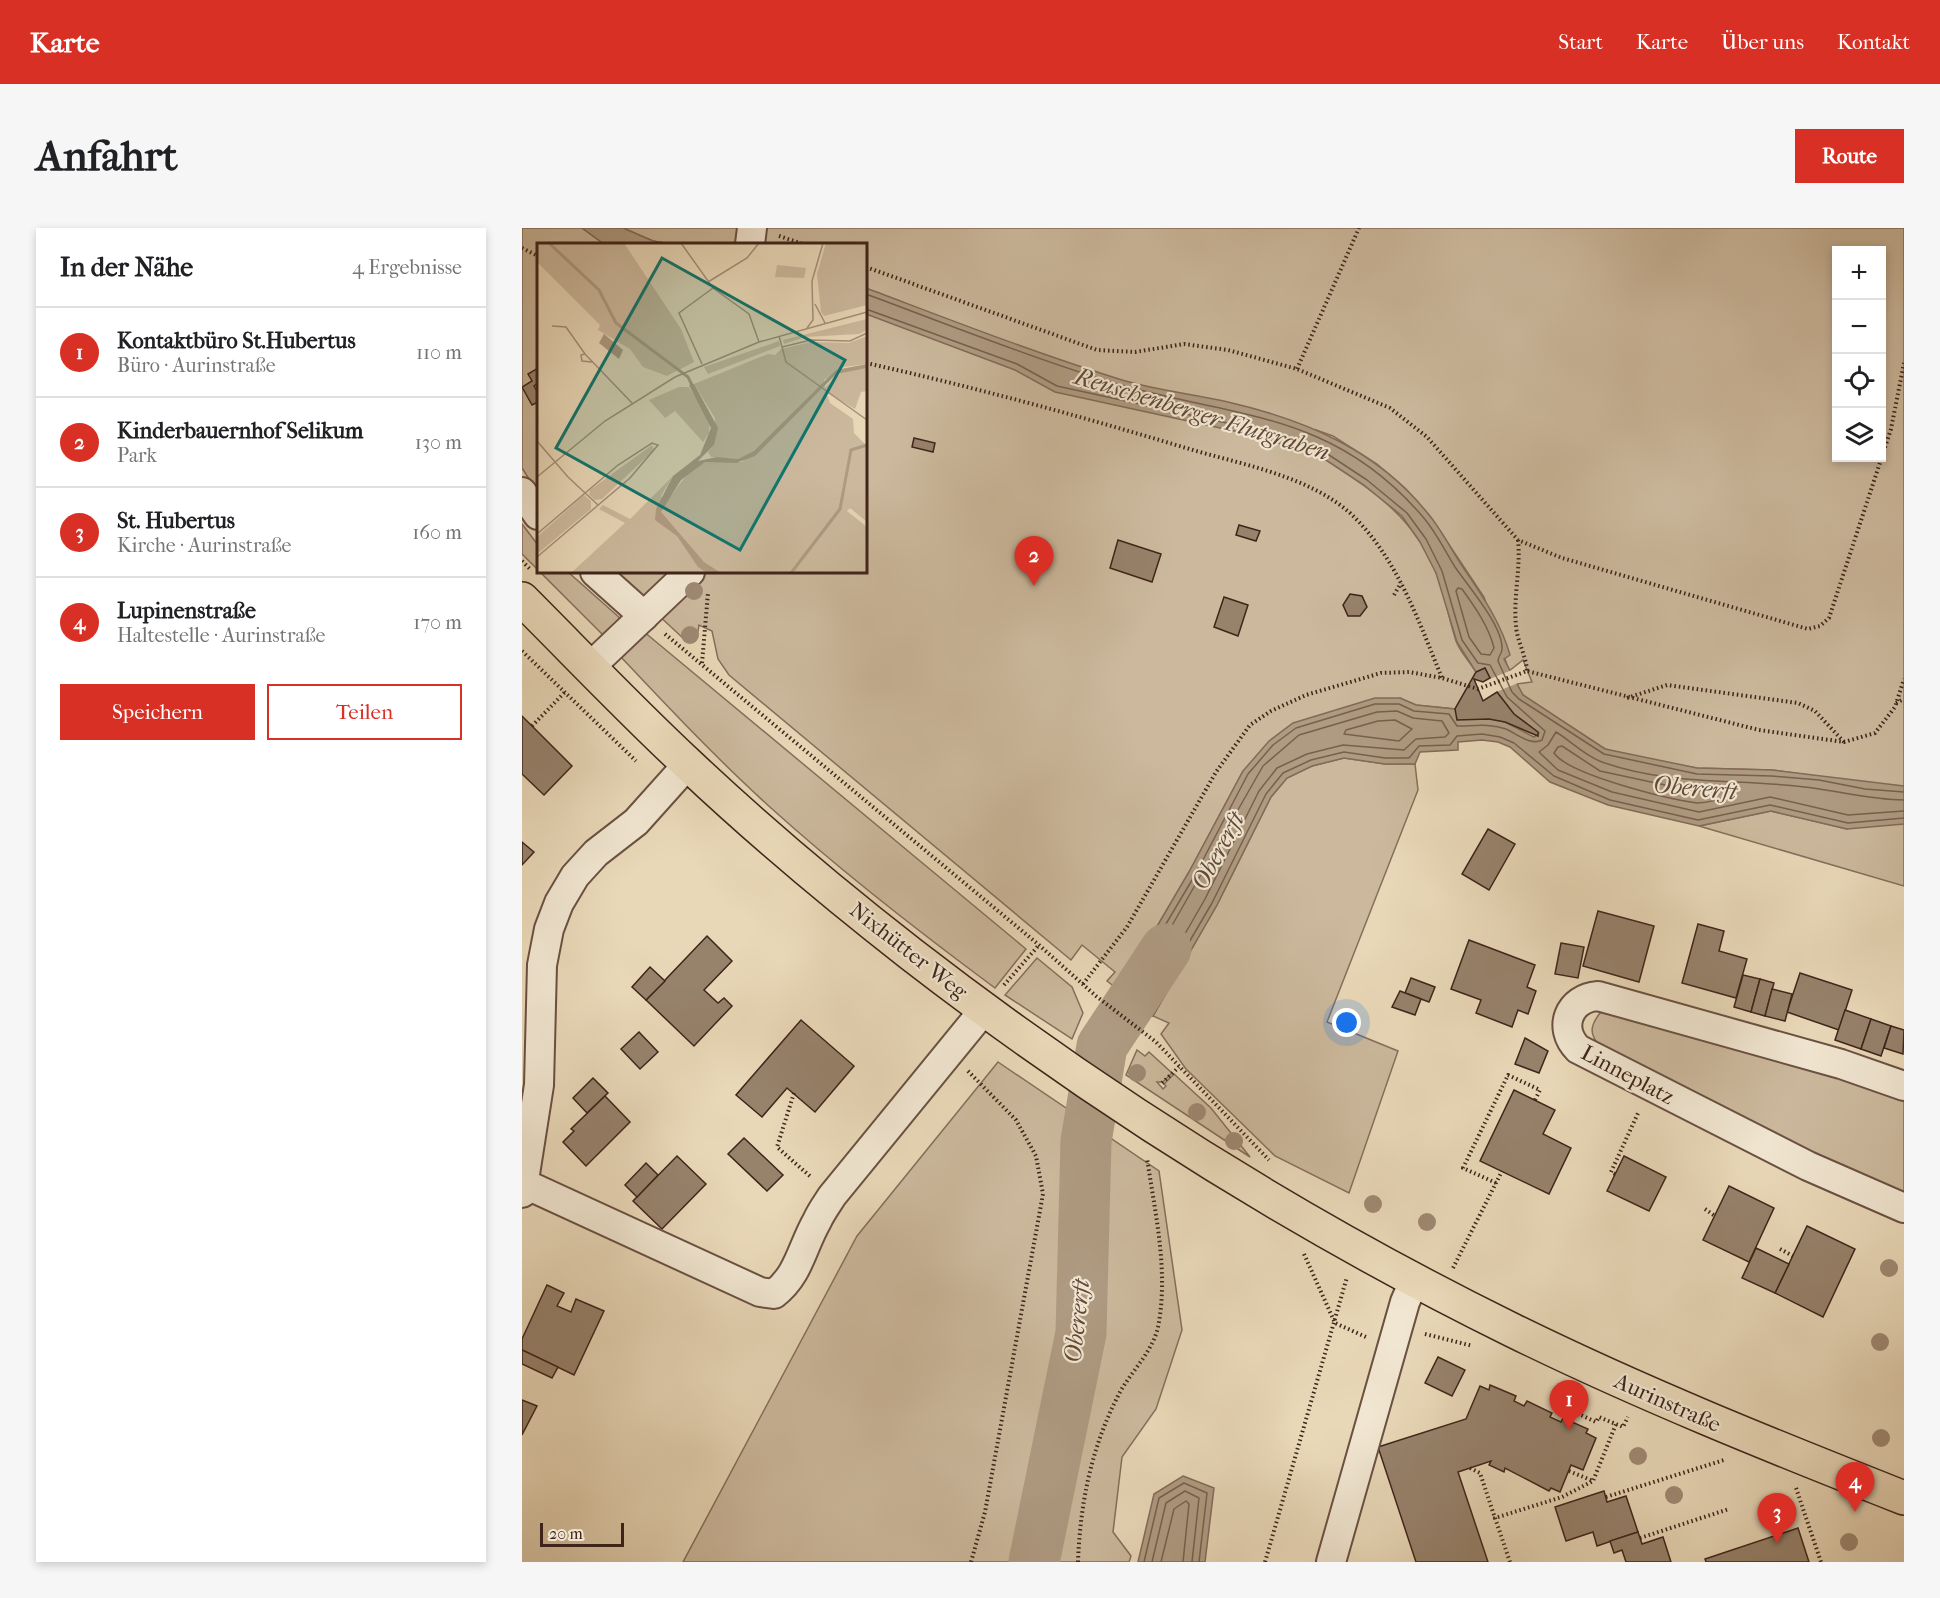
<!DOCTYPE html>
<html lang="de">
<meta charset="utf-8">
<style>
:root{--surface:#fff;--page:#f6f6f6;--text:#202124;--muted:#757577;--line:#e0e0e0;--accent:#d93025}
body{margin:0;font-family:"IM FELL French Canon",serif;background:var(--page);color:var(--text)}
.controls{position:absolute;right:18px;top:18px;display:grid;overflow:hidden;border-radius:0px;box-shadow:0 3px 9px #0003}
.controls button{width:54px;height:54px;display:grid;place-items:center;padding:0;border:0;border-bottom:2px solid var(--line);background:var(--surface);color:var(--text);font:30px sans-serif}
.scale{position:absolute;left:18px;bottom:15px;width:84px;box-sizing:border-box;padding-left:6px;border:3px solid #3f241a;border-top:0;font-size:16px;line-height:21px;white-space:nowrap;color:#3f241a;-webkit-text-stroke:4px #f1e6d1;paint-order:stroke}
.you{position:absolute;left:825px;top:795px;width:21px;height:21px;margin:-15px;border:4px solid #fff;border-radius:50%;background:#1a73e8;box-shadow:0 0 0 9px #1a73e833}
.badge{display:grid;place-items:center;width:39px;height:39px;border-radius:50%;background:var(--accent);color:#fff;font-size:20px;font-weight:700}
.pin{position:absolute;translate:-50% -50px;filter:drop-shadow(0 2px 3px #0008)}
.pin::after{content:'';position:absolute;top:32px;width:21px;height:18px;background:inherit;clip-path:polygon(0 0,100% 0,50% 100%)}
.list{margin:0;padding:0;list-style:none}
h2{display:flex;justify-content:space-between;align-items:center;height:78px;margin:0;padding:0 24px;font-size:26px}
h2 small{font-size:20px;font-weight:400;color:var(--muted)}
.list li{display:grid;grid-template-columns:39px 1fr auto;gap:18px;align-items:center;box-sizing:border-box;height:90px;padding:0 24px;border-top:2px solid var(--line)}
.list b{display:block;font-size:22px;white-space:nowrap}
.list p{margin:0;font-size:20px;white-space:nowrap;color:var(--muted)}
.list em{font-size:20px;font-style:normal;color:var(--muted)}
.actions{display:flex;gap:12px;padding:18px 24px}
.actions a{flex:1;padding:14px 0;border:2px solid var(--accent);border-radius:0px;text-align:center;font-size:21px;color:var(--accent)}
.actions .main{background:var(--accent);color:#fff}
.icon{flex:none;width:33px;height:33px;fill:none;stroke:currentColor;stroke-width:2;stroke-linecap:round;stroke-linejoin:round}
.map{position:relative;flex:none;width:1382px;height:1334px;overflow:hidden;border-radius:0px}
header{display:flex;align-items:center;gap:36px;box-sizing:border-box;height:84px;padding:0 30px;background:var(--accent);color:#fff}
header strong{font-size:28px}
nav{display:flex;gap:33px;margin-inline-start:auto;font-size:21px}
.intro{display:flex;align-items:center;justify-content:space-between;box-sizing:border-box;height:144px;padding:0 36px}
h1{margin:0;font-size:42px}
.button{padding:15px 27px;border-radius:0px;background:var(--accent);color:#fff;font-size:21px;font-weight:700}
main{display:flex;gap:36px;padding:0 36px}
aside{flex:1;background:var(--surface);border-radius:0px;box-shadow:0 3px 9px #0003}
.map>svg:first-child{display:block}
</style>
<header>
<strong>Karte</strong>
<nav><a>Start</a><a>Karte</a><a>Über uns</a><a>Kontakt</a></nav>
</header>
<div class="intro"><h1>Anfahrt</h1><a class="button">Route</a></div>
<main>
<aside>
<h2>In der Nähe<small>4 Ergebnisse</small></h2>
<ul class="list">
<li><span class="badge">1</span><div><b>Kontaktbüro St.Hubertus</b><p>Büro · Aurinstraße</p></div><em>110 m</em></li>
<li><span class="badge">2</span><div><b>Kinderbauernhof Selikum</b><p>Park</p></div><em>130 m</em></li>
<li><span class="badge">3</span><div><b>St. Hubertus</b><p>Kirche · Aurinstraße</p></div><em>160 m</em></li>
<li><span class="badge">4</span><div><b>Lupinenstraße</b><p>Haltestelle · Aurinstraße</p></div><em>170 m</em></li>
</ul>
<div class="actions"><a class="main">Speichern</a><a>Teilen</a></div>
</aside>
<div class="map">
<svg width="1382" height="1334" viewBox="0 0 1382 1334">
<rect width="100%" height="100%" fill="#e9d8b8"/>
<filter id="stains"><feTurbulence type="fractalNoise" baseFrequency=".00333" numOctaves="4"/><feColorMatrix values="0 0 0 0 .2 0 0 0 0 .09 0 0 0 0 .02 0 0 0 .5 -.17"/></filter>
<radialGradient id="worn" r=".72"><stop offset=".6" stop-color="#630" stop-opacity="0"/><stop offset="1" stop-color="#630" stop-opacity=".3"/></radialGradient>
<g fill="#ccb99d" stroke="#866e5c" stroke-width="1.5" fill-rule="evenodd">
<path d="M0,0H60L82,16H16V265L0,240Z"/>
<path d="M101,0H218L238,8L245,0H1382V658L1177,598L1249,583L1325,601L1359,557L1250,542L1175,540L1123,531L1083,521L1001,467L994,456L1010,454L1001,432L987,443L962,369L908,288L883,260L855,236L811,208L794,202L801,230C851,263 893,289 915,347C923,368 927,391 934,413C938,424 948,434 954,444L933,481L894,477L878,470L721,543L667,644L596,765L594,760L585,753L593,744L560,717L549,732L207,447L196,431L190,403L177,397L175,409L163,412L90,344H344V16H149L131,13ZM1314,22H1360V230H1314Z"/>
<path d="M0,296L16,317V342L0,326Z"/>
<path d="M18,344H46L99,391L82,408Z"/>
<path d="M121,403L504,721L473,760C396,703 320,644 249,580C196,532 147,480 98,428Z"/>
<path d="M822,530L863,536H893L896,562L805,794L876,823L827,965L753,928L664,841L639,806L647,795L631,788L695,677L749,569L765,550L790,538Z"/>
<path d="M515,730L550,759L561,785L550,811L483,767Z"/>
<path d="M1089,783L1315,849L1382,873V966L1292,927L1078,818C1067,806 1068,798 1078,785Z"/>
<path d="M615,822L623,828L627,824L650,845L641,854H635L641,861L644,858L642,856L652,846L689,880L728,929L604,847Z"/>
<path d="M476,834L637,943L660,1102L634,1181L600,1229L591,1304L609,1328L607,1334H161L335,1008Z"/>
</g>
<g fill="#af9b82" stroke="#826b58" stroke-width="1.5">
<path d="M60,0H101L131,13L149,16H82Z"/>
<path d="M344,60C429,92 513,125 600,152C634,162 671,166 706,174C784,192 857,223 907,287C919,301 927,318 937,333C957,364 978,391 988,427L982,431L1001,467L1083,521L1175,540L1250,542L1382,558V596L1325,601L1249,583L1177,598L1086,577L1028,554L988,519L976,514L960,512L936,514V522L898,524L893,536H863L822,530L790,538L765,550L749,569L695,677L631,788L620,789L598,773L596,765L667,644L721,543L747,513L771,495L853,470H878L894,477L933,481L983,494L1012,509L1017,505L992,486L975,464L963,440L954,444L935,414L914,345L898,314L880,288L842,257L801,230L735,208L533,164L493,142L344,86Z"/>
<path d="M661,1248L692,1260L683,1334H616L632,1266Z"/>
</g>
<path fill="#e9d8b8" d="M990,442L996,455L972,465L965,452Z"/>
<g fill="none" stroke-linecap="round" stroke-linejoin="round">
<g stroke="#77604e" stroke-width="1.5">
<path d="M344,66C422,95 499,126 579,151C705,191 806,178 901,289C914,304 923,323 933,339C946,358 981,398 980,421C980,426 976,428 976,433L990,464L997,471L1082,526L1175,546L1250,548L1297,552L1343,561L1382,564"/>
<path d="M344,81L495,136L535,158L737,202L804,225L845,252L885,285L904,311L920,343L940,412L956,435L968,437L985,469L1023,503L1020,512C1009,518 995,506 984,501C968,495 951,498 935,498L927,486L892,483L877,476H853L774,500L751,517L726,546L673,647L603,765L604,770L621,783L628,781L690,675L744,566L761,545L789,532L822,524L863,530H887L897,518L928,517L935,508L960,506L978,509L992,515L1032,548L1088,572L1176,592L1248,577L1326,595L1382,590"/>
<path d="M936,360L940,361C953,379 967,399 972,420L968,427L959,426L947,409L934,363Z"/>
<path d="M875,483L891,490L920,493L927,505L923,509L894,511L882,522L821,517L785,526L755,540L737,563L683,671L625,772L621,773L613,767L612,764L741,538L777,507L855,484Z"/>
<path d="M873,492L890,501L877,513L822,506L824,502L856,493Z"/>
<path d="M1040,518L1078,543L1171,563H1204L1206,567C1199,572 1184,575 1175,575C1146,571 1047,547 1032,525L1036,519Z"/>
<path d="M1382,572C1345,572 1310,561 1274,558C1207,551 1145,557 1080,534C1063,528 1049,513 1034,504L1026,517L1017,524L1036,542L1090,564L1177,584L1248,569L1326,587L1382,583"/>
<path d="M622,1334L637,1270L662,1255L685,1265L677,1334"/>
<path d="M630,1334L644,1275L663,1263L677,1270L670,1334"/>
<path d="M639,1334L652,1281L664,1273L667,1276L661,1334"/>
</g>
<path stroke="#af9b82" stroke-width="51" d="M512,1334L559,1105L564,913L580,818L644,721"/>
</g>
<g fill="#97826c" stroke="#3f241a" stroke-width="1.5">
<path d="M16,140V155L12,158L16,165V174L10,177L0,159L10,153L6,146Z"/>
<path d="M392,210L413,215L411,224L390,219Z"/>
<path d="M717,297L738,303L734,313L714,307Z"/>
<path d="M596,312L639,326L630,354L588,340Z"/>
<path d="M828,366L840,368L845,379L838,388H826L821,377Z"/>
<path d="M702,369L726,377L716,408L692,399Z"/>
<path d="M963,440L968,450L961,454L952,451L961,473L975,464L992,486L1016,504V508L983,494L967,491L935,492L933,481L954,444Z"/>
<path d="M0,488L50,538L22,567L0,546Z"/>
<path d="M966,601L993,616L967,662L940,646Z"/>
<path d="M0,614L12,624L0,637Z"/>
<path d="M1076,683L1132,698L1117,754L1061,738Z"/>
<path d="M1176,696L1202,703L1197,723L1225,731L1214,770L1160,755Z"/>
<path d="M185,708L210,733L182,762L196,775L202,770L210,778L172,818L124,772Z"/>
<path d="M947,712L1013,737L1005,759L1014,763L1006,786L996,782L990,799L954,785L959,772L929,761Z"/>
<path d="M1039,715L1062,719L1056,750L1033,746Z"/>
<path d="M128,739L143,753L124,772L110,759Z"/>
<path d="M1278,745L1330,762L1317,802L1265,784Z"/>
<path d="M1221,747L1238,751L1229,784L1212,779Z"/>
<path d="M889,750L913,759L907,774L883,765Z"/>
<path d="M1238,751L1252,755L1243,788L1229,784Z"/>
<path d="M1250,761L1270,766L1263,793L1243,788Z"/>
<path d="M878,763L899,771L893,787L870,779Z"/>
<path d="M1323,782L1349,791L1339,821L1313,812Z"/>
<path d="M1349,791L1369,798L1359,828L1339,821Z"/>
<path d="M279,792L332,838L293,884L265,860L240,889L214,867Z"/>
<path d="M1369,798L1382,802L1381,826L1362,820Z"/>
<path d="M117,804L136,824L118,841L99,821Z"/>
<path d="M1003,810L1026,823L1017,845L993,836Z"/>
<path d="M71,850L86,865L65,885L51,870Z"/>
<path d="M992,862L1033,882L1021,906L1049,920L1027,966L958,933Z"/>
<path d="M83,868L108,894L64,938L41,914L52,903L49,901Z"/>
<path d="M222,910L261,947L245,963L206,926Z"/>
<path d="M155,928L184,956L140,1001L111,973Z"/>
<path d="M1102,928L1144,949L1127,983L1085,963Z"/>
<path d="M124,935L136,947L115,969L103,957Z"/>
<path d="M1207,958L1252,980L1227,1034L1181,1012Z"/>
<path d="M1285,998L1333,1021L1301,1089L1253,1065Z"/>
<path d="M1234,1020L1267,1036L1253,1065L1220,1050Z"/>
<path d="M25,1057L42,1065L35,1078L49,1084L54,1071L82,1083L52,1147L0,1122V1111Z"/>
<path d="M0,1122L36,1139L30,1150L0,1136Z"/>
<path d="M916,1129L943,1142L930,1168L903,1155Z"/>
<path d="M968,1157L994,1168L992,1173L1002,1178L1005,1173L1030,1185L1028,1189L1039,1194L1041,1190L1066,1201L1064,1205L1074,1210L1061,1242L1049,1237L1038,1264L1029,1260L1027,1263L983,1240L982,1244L967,1237L969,1233L936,1244L966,1334H894L856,1219L944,1191L958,1158L967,1162Z"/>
<path d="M0,1172L15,1178L0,1207Z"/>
<path d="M1082,1263L1085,1274L1104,1268L1116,1304L1075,1318L1071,1304L1044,1313L1033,1279Z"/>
<path d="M1276,1300L1287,1334H1184L1183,1331Z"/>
<path d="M1116,1304L1120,1316L1141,1309L1149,1334H1104L1100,1322L1092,1325L1088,1313Z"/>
</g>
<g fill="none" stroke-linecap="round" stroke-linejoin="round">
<defs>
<g id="minor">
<path d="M228,16L230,0"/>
<path d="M0,264L16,287"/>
<path d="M73,344L122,388"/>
<path d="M68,439L168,344"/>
<path d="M1382,858L1319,836L1076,768C1047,770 1035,800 1056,821L1286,938L1382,980"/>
<path d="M3,956L238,1064L252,1066C277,1047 280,1019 295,993C299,984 305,976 310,968L462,782"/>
<path d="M0,965L17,857L20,737L27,701L37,675L53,648L74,625L114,594L166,536"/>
<path d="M809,1334L883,1074L893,1051"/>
</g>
<path id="major" d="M0,371C55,426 109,483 166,536C237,603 312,666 389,726C575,870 779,998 990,1102C1118,1165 1250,1218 1382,1270"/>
</defs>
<use href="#minor" stroke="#6a5142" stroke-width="32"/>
<use href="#major" stroke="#3f241a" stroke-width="36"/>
<g stroke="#3f241a" stroke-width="4" stroke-dasharray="1.5 3" stroke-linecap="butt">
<path d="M257,8L281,16"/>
<path d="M0,20L16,28"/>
<path d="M344,39L575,122L613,124L662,116L706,122L775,141L868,180L905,209L996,312L1040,330L1286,401L1298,398L1307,390L1369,201L1382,135"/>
<path d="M344,135C452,159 558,188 664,220C717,236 785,247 828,285C875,329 896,392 920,450"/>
<path d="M775,141L837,0"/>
<path d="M996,312C999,340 991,369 994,398C995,413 1004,427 1005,443"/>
<path d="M0,333L9,342"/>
<path d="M872,367L879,355"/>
<path d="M143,406L517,717L574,768L634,814L747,932"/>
<path d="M0,423L114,533"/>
<path d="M180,435L186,365"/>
<path d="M1105,470L1145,457L1276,475L1293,483L1322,514"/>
<path d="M1374,475L1382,471"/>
<path d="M10,498L44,463"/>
<path d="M561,756L605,699L694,544L728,497L749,483L784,467L859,445L887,444L920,450L956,461L1005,443L1237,502L1322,514L1353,505L1373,479L1382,451"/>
<path d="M482,757L517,717"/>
<path d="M446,843L494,892L514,928L521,966L463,1284L449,1334"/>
<path d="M640,855L657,839"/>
<path d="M272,865L255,919L290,950"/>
<path d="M1093,946L1089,944L1117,883"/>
<path d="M974,955L941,940L986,847L1018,862L1013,872"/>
<path d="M1183,981L1193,988"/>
<path d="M1258,1021L1271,1028"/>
<path d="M782,1026L813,1095L844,1109"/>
<path d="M931,1040L980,943"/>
<path d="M903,1106L951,1118"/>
<path d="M1044,1191L1048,1182L1074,1194L1077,1189L1101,1199L1106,1189"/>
<path d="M948,1240L958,1245L973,1290"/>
<path d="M1047,1243L1071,1253L1094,1196"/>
<path d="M1274,1260L1299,1334"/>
<path d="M1084,1269L1202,1232"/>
<path d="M1118,1310L1207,1281"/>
<path d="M556,1334C558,1277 569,1221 595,1170C606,1146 630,1126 636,1099C647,1044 633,985 625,930"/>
<path d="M743,1334L825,1049"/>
<path d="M988,1334L973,1290L1040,1269L1071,1253"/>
</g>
<use href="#minor" stroke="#f1e6d1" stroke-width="28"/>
<use href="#major" stroke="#e9d8b8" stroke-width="33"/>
</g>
<g fill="#9f8973">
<circle cx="172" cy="363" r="9"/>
<circle cx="168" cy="407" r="9"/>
<circle cx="615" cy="845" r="9"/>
<circle cx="675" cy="884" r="9"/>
<circle cx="712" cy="913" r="9"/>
<circle cx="851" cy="976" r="9"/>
<circle cx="905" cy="994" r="9"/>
<circle cx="1367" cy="1040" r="9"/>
<circle cx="1358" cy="1114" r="9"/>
<circle cx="1359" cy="1210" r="9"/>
<circle cx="1116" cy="1228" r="9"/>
<circle cx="1152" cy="1267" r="9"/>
<circle cx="1327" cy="1314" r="9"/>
</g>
<g text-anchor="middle" stroke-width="4.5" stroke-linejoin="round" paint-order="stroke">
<g font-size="22" fill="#3f241a" stroke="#f1e6d1">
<text transform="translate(387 722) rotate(38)" y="8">Nixhütter Weg</text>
<text transform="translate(1106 846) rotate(28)" y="8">Linneplatz</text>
<text transform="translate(1146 1174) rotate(24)" y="8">Aurinstraße</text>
</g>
<g font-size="24" font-style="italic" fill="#614839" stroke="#f1e6d1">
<text transform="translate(680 186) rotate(17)" y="8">Reuschenberger Flutgraben</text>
<text transform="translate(1173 560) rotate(5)" y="8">Obererft</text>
<text transform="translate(696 623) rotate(-62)" y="8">Obererft</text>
<text transform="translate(555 1093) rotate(-84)" y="8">Obererft</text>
</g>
</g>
<g transform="translate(15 15)">
<rect width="330" height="330" fill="#e9d8b8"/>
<path d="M0,0H87L144,86L157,119L130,133L106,124L93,106L61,87L63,82L0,19ZM289,0H329L330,62L287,73L284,69L280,31ZM240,22L269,25L267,35L238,34ZM330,76V87L322,91L268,94L247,101L246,97ZM330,93V121L307,124L287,137L288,145L306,128L330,125V148L324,149L318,166L289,149L293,160L316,176L317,190L330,203V279L313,265L310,268L330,284V330H34L88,280L62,266L66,262L93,276L136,233L124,253L128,261L154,226L168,219H205L215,210L201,216L174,214L171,209L177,202L178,175L157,141L231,111L238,112L244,106L274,99L312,100ZM242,98L243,103L171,131L167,124ZM142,144H152L173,177L172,190L166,199L138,168L128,175L112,157ZM115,202L117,207L65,256L58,257L52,252L53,247ZM47,252L54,258V266L0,311V294Z" fill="#ccb99d"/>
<path d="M67,91L86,107L82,116L62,100ZM330,121V125L299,131L218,213L199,220L168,219L144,237L124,269L167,319L184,330H170L161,324L140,293L118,277L119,266L136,233L163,212L174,185L152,142L157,141L181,185L177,202L161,218L180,214L201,216L217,208L299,127Z" fill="#af9b82"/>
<path fill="none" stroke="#af9b82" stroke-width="3" d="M12,0L62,47L79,80L151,134L159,150M254,330L303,266L314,207L330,202"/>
<path fill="none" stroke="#a59079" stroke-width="1.5" d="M144,0L176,45L212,71L222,99M171,39L210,15L222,0M278,61L288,80M15,83L29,84L48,111M270,85L276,77L275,38L286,0M242,93L249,119L330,177M245,104L274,97L313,98L330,90M55,119L45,118L44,112L48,111L95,160M165,121L142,70L176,45M0,198L31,234L61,262M0,234L68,178L138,134L222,99L330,69M0,291L81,222L115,200L121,202L93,235L0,314"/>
<path fill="#0f766e" fill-opacity="0.15" stroke="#0f766e" stroke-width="3" d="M125,15L308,117L203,307L19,205Z"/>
<rect width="330" height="330" fill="none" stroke="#3f241a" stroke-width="3"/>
</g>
<rect width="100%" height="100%" filter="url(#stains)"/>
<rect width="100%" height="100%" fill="url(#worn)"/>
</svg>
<div class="controls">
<button>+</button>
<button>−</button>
<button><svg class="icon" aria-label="locate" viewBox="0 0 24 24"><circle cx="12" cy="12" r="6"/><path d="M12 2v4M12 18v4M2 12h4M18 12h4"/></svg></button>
<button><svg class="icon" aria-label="layers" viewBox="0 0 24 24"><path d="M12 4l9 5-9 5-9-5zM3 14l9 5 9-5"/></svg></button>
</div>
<div class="scale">20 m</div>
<div class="you"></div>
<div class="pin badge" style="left:1047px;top:1202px">1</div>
<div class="pin badge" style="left:512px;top:358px">2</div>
<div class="pin badge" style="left:1255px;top:1315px">3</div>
<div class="pin badge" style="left:1333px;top:1284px">4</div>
</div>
</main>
